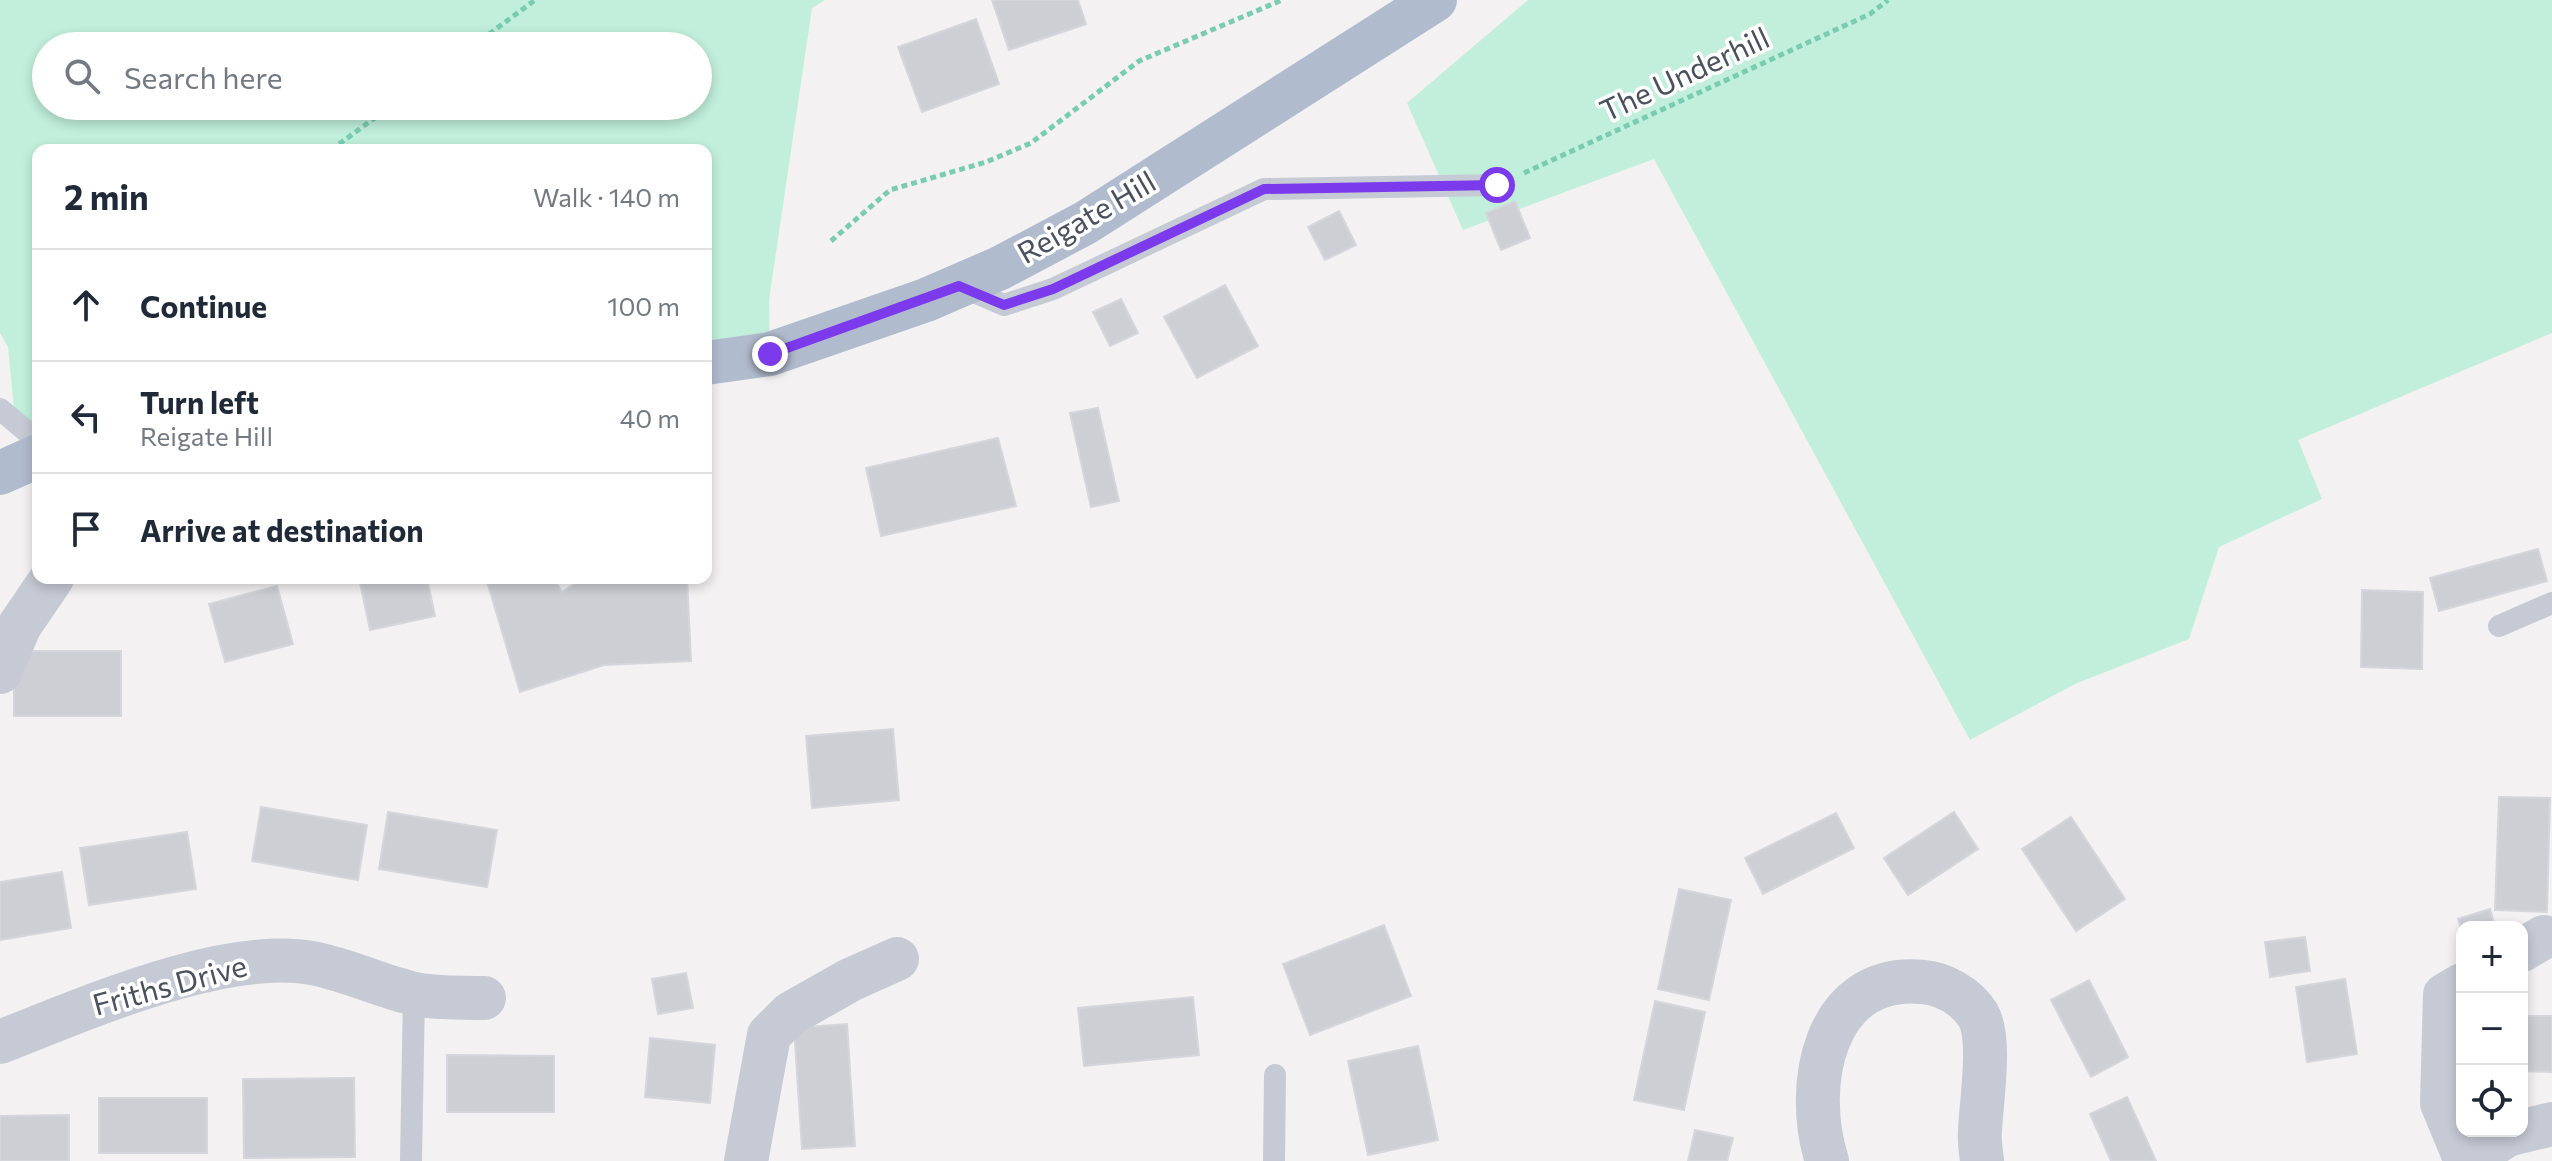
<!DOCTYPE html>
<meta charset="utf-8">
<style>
:root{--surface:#fff;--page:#f2f2f3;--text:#1f2937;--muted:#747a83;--line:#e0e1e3}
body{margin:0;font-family:Commissioner,sans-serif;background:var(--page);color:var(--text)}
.controls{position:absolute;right:24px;bottom:24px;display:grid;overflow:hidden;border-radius:16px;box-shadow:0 4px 12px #0003}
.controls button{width:72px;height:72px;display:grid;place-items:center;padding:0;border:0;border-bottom:2px solid var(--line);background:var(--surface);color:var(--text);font:40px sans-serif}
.stop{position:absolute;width:24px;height:24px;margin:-18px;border:6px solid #7c3aed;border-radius:50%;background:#fff}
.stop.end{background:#7c3aed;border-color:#fff;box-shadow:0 2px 8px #0008}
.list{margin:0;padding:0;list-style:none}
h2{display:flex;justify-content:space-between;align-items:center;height:104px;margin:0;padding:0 32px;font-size:34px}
h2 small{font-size:26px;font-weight:400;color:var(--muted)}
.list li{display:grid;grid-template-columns:52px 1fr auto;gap:24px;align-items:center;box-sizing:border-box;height:112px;padding:0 32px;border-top:2px solid var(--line)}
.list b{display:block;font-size:30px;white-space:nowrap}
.list p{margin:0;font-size:26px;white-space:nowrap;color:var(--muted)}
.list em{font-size:26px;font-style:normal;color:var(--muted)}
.icon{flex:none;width:44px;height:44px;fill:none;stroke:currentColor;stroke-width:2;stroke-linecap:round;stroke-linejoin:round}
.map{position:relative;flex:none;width:2552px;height:1161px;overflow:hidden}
.search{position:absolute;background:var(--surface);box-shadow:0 4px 12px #0003;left:32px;top:32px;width:680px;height:88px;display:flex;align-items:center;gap:20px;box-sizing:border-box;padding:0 28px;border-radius:44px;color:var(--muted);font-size:30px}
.panel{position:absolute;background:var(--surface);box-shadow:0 4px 12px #0003;left:32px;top:144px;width:680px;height:440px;border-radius:16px}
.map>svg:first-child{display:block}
</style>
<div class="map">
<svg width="2552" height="1161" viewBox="0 0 2552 1161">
<rect width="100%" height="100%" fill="#f3f1f1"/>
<g fill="#c1efdb" fill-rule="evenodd">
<path d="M0,0H825L812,8L769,300L770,354L706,359V150H38V446L17,438L8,347L0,333ZM46,46H698V106H46Z"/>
<path d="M1528,0H2552V333L2298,440L2322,499L2219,547L2189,639L2075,684L1970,740L1654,159L1463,230L1407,103Z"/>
</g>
<g fill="#cecfd5" stroke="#d5d6dc" stroke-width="2">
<path d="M992,0H1078L1086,24L1009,50Z"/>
<path d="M976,19L999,84L922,112L898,47Z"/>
<path d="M1515,201L1530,238L1501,250L1486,213Z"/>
<path d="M1339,211L1356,245L1325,260L1308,227Z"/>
<path d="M1225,285L1258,346L1197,378L1164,317Z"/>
<path d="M1121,299L1138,333L1110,346L1093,312Z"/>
<path d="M1098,408L1119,501L1091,507L1070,413Z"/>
<path d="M998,438L1016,506L881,536L866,468Z"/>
<path d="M2538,549L2547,581L2439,611L2430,578Z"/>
<path d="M359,578H427L435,616L370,630Z"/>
<path d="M486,578H554L562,592L583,578H687L691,661L604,665L520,692Z"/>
<path d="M277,586L293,644L225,662L209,604Z"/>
<path d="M2362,590L2423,592L2422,669L2361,667Z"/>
<rect x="14" y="651" width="107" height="65"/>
<path d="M893,729L899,800L812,808L806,736Z"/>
<path d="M2499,797L2550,798L2547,912L2495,910Z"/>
<path d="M261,807L367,825L358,880L252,861Z"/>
<path d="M388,812L497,830L487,887L379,869Z"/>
<path d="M1954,812L1978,849L1908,895L1884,858Z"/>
<path d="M1836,813L1854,848L1763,894L1745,858Z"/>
<path d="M2071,817L2125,899L2076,931L2022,849Z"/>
<path d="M187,832L196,889L89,905L80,848Z"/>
<path d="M62,872L71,928L0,940V882Z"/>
<path d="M1679,889L1731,900L1709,1000L1658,989Z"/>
<path d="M2490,909L2495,927H2462V931L2458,919Z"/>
<path d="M1384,925L1411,996L1310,1035L1283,964Z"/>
<path d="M2305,937L2310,971L2270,977L2265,942Z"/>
<path d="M686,973L693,1008L658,1014L652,979Z"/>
<path d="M2345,979L2357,1054L2307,1062L2296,987Z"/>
<path d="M2089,980L2128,1057L2091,1077L2051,1000Z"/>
<path d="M1193,997L1199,1055L1084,1066L1078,1008Z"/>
<path d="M1655,1001L1705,1012L1684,1110L1634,1100Z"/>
<path d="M2522,1016H2552V1072L2522,1071Z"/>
<path d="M847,1024L855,1146L802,1149L794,1028Z"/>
<path d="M650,1038L715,1045L710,1103L645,1097Z"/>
<path d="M1418,1046L1438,1140L1368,1155L1348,1061Z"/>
<path d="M447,1055L554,1056V1112H447Z"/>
<path d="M354,1078L355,1157L244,1158L243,1079Z"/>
<path d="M2127,1097L2156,1161H2111L2090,1114Z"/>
<rect x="99" y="1098" width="108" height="55"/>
<path d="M69,1115V1161H0V1116Z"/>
<path d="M1695,1130L1733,1138L1727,1161H1688Z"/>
</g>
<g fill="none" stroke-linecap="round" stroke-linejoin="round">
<g stroke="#79ccb2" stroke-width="5" stroke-dasharray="6 4" stroke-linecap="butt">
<path d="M473,46L535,0"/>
<path d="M331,150L391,106"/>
<path d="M1524,173L1870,14L1888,0"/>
<path d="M831,241L890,190L986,162L1031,143L1139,61L1282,0"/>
</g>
<g stroke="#c5cad5" stroke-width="22">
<path d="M960,286L1004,305L1053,289L1264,189L1497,185"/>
<path d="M0,409L38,441"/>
<path d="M2499,626L2552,603"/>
<path d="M411,1161L414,994"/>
<path d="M1274,1161L1275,1075"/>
</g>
<g stroke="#c5cad5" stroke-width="44">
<path d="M0,672L20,625L52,578"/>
<path d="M2522,950L2544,937"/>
<path d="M2462,985L2445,995L2442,1103L2466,1161"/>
<path d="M0,1042C85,1009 227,945 317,964C349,971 379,985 411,993C434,999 461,997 484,998"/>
<path d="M746,1161L769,1035L790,1014L850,980L897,959"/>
<path d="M1827,1161C1803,1087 1823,972 1923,982C1944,984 1966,996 1978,1015C1992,1039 1981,1102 1980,1131C1979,1141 1981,1151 1982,1161"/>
<path d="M2467,1161L2507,1135L2552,1124"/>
</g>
<g stroke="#b1bbce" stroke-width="44">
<path d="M706,363L770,354L926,300L1000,268L1085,223L1435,0"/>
<path d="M0,473L38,456"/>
</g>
</g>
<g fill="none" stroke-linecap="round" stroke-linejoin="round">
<path stroke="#7c3aed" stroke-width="10" d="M770,354L959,286L1004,305L1053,289L1264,189L1497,185"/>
</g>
<g text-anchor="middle" stroke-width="7" stroke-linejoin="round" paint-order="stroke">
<g font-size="30" fill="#49505e" stroke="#fff">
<text transform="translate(1685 75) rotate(-25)" y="10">The Underhill</text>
<text transform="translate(1087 218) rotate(-30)" y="10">Reigate Hill</text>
<text transform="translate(170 986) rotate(-15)" y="10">Friths Drive</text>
</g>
</g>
</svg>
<div class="controls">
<button>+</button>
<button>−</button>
<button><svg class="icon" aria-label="locate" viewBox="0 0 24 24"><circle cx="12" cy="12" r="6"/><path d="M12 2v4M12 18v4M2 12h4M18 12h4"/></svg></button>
</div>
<div class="stop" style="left:1497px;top:185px"></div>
<div class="stop end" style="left:770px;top:354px"></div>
<div class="search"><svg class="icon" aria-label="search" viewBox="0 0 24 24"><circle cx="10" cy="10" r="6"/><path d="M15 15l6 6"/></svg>Search here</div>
<section class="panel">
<h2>2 min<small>Walk · 140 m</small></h2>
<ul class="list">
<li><svg class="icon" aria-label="ahead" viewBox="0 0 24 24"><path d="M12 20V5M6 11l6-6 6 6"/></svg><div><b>Continue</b></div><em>100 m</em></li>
<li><svg class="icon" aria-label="left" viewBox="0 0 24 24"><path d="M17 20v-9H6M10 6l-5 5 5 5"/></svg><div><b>Turn left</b><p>Reigate Hill</p></div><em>40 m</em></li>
<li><svg class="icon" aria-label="arrive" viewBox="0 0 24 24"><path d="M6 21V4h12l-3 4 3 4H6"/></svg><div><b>Arrive at destination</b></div></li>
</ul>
</section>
</div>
